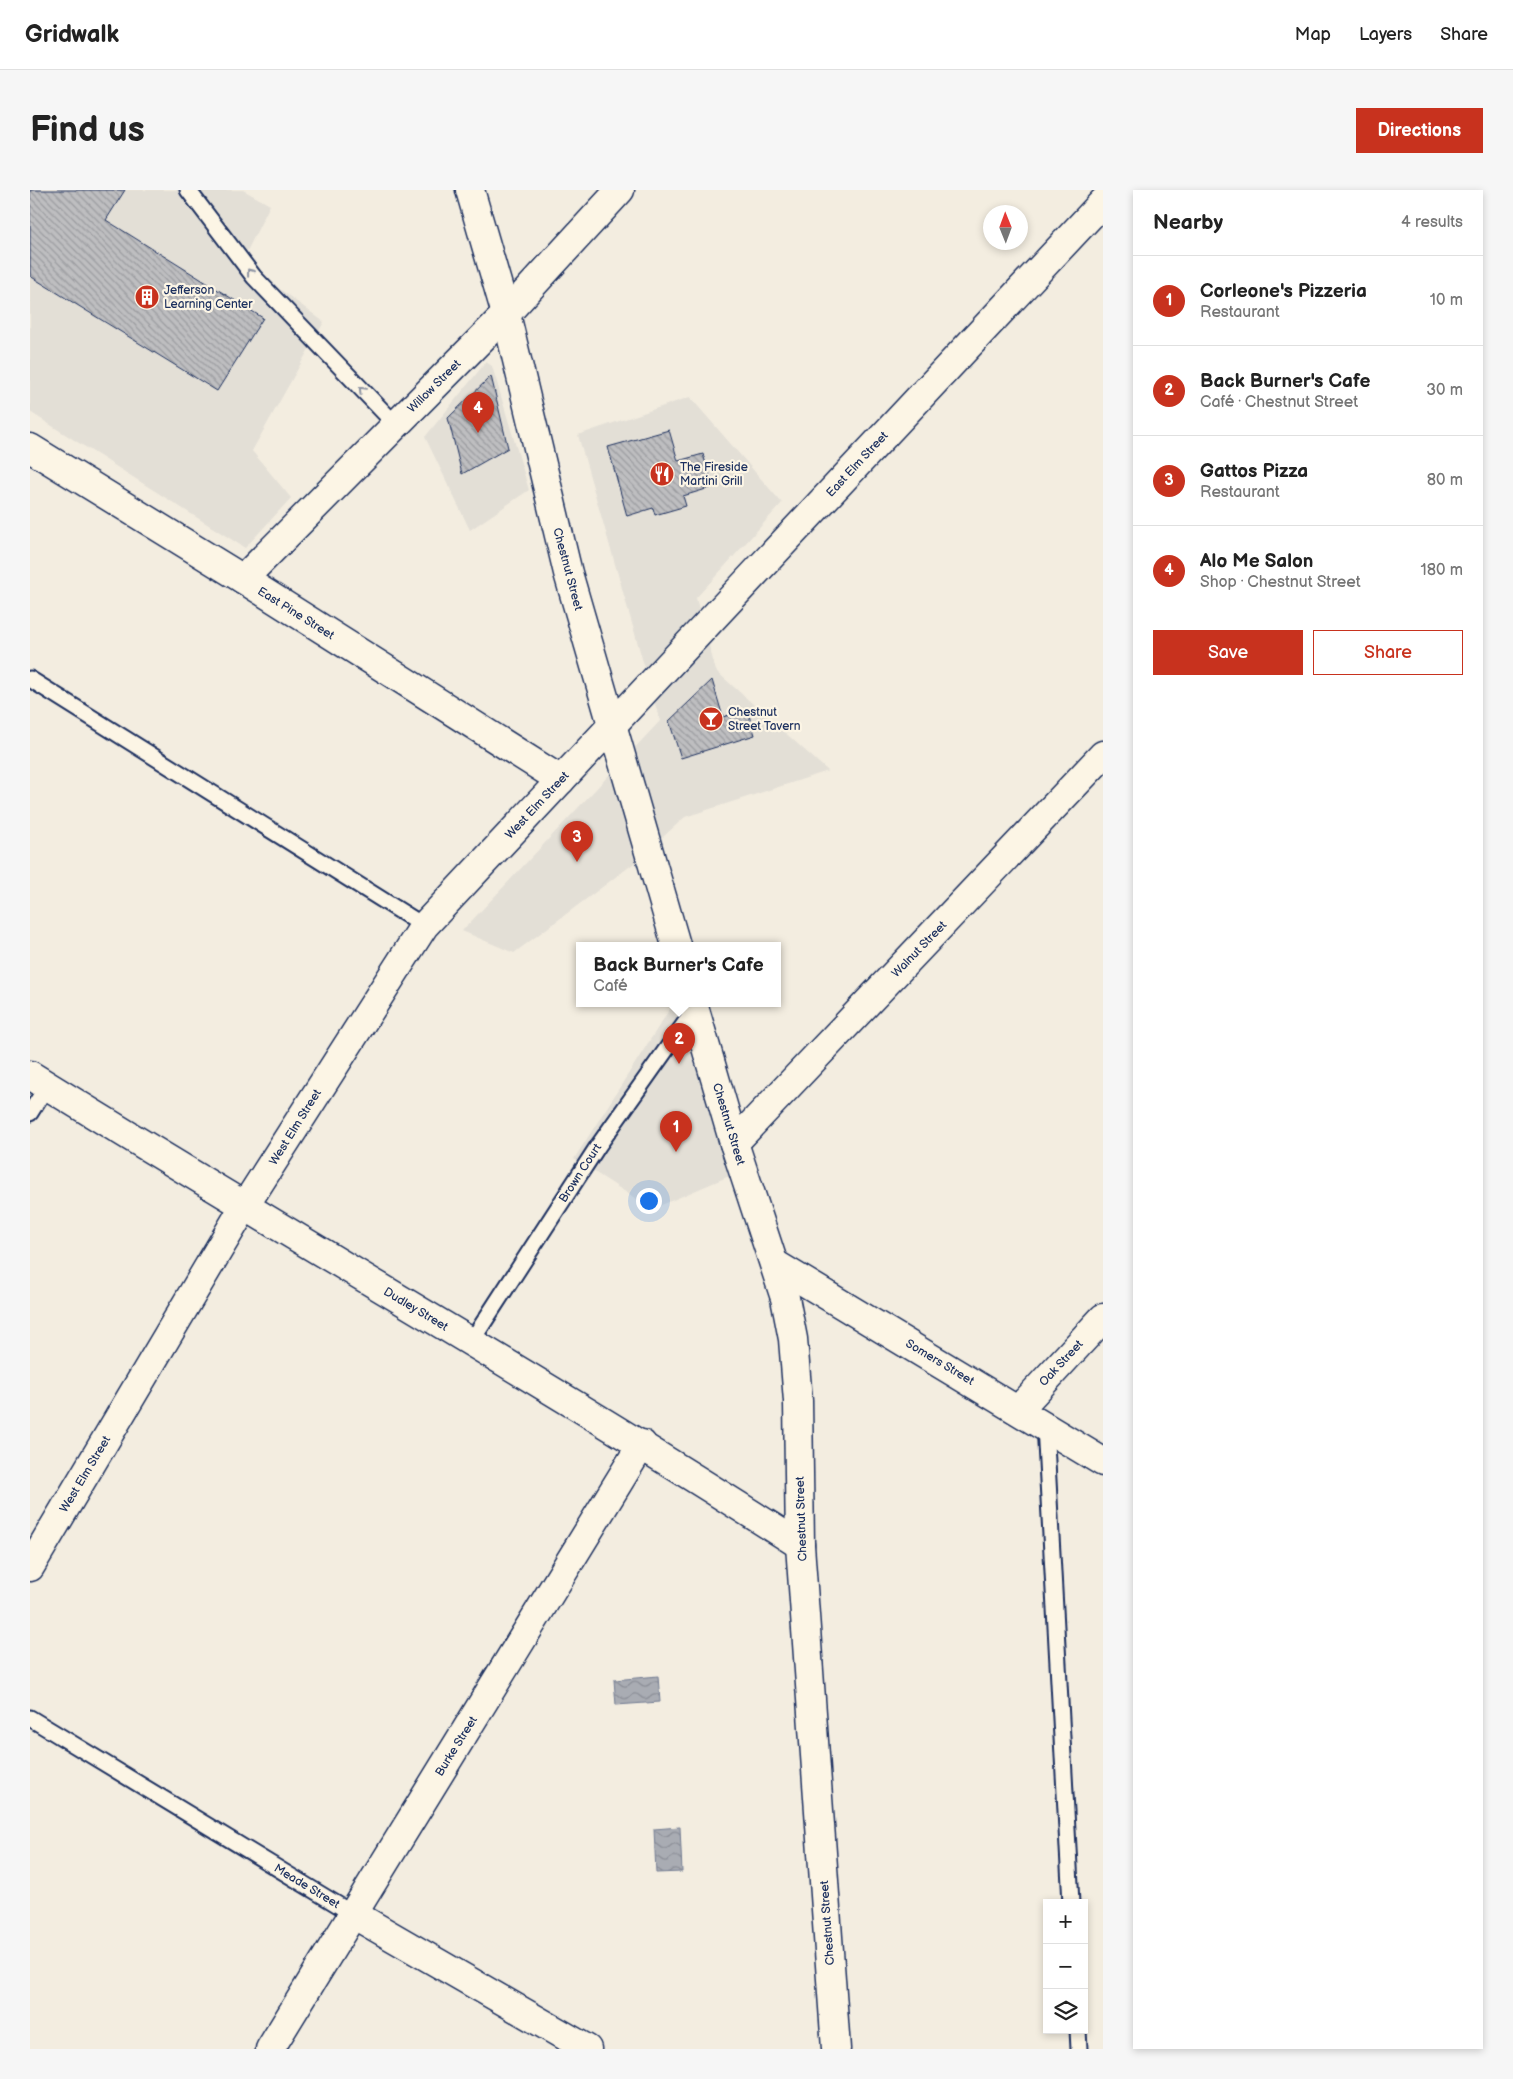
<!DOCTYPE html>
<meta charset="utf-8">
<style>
:root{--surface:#fff;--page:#f6f6f6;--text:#222;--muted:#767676;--line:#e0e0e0;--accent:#c8321e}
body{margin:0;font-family:"Balsamiq Sans",sans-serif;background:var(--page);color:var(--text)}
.controls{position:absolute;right:15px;bottom:15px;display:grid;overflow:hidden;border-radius:0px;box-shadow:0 2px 8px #0003}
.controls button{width:45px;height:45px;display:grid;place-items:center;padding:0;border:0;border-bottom:1px solid var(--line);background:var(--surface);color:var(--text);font:25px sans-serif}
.compass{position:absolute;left:953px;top:15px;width:45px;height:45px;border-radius:50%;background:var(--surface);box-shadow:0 2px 8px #0003;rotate:359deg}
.you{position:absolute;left:618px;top:1010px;width:18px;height:18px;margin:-12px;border:4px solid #fff;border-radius:50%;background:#1a73e8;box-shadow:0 0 0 8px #1a73e833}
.badge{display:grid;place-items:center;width:32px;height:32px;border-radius:50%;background:var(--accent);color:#fff;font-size:16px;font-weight:700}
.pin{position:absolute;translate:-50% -41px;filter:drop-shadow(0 1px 2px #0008)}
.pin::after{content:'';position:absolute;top:26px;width:18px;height:15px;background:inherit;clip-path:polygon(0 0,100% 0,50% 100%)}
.popup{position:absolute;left:546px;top:752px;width:205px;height:65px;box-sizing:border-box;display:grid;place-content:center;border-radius:0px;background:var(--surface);filter:drop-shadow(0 1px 4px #0005);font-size:16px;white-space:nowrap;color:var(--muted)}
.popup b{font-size:19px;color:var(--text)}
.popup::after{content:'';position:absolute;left:50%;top:100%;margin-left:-10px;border:10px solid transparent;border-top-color:var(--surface)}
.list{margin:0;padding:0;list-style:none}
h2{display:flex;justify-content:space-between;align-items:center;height:65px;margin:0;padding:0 20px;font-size:21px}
h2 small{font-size:16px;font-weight:400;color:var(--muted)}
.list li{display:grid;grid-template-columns:32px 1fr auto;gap:15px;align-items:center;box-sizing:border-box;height:90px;padding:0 20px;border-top:1px solid var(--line)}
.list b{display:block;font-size:19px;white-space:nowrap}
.list p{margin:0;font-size:16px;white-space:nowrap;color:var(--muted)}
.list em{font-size:16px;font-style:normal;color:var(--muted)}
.actions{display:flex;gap:10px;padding:15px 20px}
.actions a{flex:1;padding:11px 0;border:1px solid var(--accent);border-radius:0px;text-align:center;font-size:18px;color:var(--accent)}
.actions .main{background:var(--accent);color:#fff}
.icon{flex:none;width:28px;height:28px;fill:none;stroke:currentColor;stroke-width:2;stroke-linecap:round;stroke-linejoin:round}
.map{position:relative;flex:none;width:1073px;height:1859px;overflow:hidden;border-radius:0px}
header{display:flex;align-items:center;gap:30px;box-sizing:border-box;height:70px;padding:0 25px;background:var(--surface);border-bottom:1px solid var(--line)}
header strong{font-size:24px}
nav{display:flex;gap:28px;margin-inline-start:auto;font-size:18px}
.intro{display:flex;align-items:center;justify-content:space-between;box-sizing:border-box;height:120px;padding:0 30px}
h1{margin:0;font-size:35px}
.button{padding:12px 22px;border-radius:0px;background:var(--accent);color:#fff;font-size:18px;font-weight:700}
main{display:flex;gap:30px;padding:0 30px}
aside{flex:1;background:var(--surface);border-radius:0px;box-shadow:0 2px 8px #0003}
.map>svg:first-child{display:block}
</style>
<header>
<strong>Gridwalk</strong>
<nav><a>Map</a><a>Layers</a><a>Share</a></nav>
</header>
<div class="intro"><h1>Find us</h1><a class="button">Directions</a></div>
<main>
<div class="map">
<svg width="1073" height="1859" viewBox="0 0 1073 1859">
<defs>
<pattern id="water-waves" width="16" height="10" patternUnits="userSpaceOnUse" patternTransform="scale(1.25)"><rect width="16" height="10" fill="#a9acb3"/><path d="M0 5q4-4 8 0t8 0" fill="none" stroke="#898c95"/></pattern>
<pattern id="building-back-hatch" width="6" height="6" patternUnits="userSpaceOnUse" patternTransform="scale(1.25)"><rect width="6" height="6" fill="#bebec0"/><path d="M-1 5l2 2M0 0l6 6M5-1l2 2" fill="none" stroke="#9a9b9f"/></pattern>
</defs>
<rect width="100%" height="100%" fill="#f3ede0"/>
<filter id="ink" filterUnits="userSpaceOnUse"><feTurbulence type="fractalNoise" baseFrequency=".02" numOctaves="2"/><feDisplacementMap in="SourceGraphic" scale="10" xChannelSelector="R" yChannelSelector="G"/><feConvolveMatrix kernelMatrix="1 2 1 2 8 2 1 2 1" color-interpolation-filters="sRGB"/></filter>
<g filter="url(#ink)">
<g fill="#e3dfd6">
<path d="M0,0H213L240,15L212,71L294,132L222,261L261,308L215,358L0,222Z"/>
<path d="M456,172L462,176L499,300L440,340L395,247Z"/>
<path d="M660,207L752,313L666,408L686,481L798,581L655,627L603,674L484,763L432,741L630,531L548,245Z"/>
<path d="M643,814L704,984L622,1019L544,969Z"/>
</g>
<g fill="url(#water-waves)" stroke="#707a91">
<path d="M628,1486L630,1512L586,1515L584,1490Z"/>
<path d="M650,1637L652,1682L626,1683L624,1639Z"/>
</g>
<g fill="url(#building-back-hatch)" stroke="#1b2f5e">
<path d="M0,0H95L76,30L233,128L187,201L0,86Z"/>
<path d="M461,186L478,258L432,284L418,228Z"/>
<path d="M639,240L648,271L673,264L683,297L653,306L656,316L625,325L623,318L597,326L578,257Z"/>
<path d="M682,490L693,527L717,519L725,545L651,568L639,531Z"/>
</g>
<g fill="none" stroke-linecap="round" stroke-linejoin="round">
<defs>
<g id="lane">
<path d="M158,0L224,87L366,235"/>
<path d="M0,489L394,736"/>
<path d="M0,923L17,896"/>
<path d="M441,1152L568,956L665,819"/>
<path d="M1015,1235L1041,1713"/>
<path d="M0,1528L323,1724"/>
<path d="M1048,1840L1049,1859"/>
</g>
<g id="street">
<path d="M440,0L476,124L538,383L646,755"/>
<path d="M0,258L213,389L531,590"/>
<path d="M213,389L476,124L590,0"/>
<path d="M663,813L704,953L755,1108L763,1149L768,1211L770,1355L806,1859"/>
<path d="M0,885C256,1044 517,1193 770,1355"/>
<path d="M704,953L1073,565"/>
<path d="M745,1074L1073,1272"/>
<path d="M989,1219L1073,1128"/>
<path d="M0,1377L214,1017L394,736L1073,12"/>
<path d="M323,1724L557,1859"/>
<path d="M240,1859L612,1254"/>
</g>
</defs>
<use href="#lane" stroke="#1b2f5e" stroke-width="19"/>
<use href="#street" stroke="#1b2f5e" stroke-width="31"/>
<use href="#lane" stroke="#fcf5e5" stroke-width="15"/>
<use href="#street" stroke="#fcf5e5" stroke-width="28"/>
</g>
<defs><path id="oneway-chevron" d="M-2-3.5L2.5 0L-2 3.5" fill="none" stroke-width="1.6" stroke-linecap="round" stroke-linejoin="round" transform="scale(1.25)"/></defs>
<g stroke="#8c92a2">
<use href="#oneway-chevron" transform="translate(220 82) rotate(-128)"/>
<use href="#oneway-chevron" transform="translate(332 200) rotate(-134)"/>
</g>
</g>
<defs>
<symbol id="building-disc" viewBox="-11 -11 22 22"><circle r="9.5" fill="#c8321e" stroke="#fcf5e5"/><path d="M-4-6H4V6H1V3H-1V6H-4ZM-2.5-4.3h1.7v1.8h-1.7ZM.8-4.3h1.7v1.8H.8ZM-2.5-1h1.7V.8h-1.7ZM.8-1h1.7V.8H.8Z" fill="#fff"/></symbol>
<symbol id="restaurant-disc" viewBox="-11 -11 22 22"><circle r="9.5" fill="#c8321e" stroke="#fcf5e5"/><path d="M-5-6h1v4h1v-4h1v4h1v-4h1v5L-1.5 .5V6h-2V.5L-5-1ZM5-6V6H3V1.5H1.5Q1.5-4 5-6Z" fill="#fff"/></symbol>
<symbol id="bar-disc" viewBox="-11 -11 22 22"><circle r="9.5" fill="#c8321e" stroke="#fcf5e5"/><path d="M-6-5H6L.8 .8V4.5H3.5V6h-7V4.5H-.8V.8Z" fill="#fff"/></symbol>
</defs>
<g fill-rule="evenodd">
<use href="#building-disc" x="103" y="93" width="28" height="28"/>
<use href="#restaurant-disc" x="618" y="270" width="28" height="28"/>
<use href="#bar-disc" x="667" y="515" width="28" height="28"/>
</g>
<g text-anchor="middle" stroke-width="4.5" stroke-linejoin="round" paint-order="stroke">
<g font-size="12" fill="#1b2f5e" stroke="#fcf5e5" text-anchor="start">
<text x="134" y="104">Jefferson<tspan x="134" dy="14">Learning Center</tspan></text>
<text x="650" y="281">The Fireside<tspan x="650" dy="14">Martini Grill</tspan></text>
<text x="698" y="526">Chestnut<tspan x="698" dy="14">Street Tavern</tspan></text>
</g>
<g font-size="12" fill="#1b2f5e" stroke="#fcf5e5">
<text transform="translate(404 196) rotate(-45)" y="4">Willow Street</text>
<text transform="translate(827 274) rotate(-47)" y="4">East Elm Street</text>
<text transform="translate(538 379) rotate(75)" y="4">Chestnut Street</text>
<text transform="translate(266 423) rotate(32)" y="4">East Pine Street</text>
<text transform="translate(507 615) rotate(-47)" y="4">West Elm Street</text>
<text transform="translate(889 759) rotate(-46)" y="4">Walnut Street</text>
<text transform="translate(699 934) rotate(73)" y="4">Chestnut Street</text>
<text transform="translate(265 937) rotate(-58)" y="4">West Elm Street</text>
<text transform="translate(550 983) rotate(-57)" y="4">Brown Court</text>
<text transform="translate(386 1119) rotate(31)" y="4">Dudley Street</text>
<text transform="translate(910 1172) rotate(31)" y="4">Somers Street</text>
<text transform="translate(1031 1173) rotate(-47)" y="4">Oak Street</text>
<text transform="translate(55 1284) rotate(-59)" y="4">West Elm Street</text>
<text transform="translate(771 1329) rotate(-92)" y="4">Chestnut Street</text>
<text transform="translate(426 1556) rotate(-58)" y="4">Burke Street</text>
<text transform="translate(277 1696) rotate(31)" y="4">Meade Street</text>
<text transform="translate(797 1733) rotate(-94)" y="4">Chestnut Street</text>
</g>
</g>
</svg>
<div class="controls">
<button>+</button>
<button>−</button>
<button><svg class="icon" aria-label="layers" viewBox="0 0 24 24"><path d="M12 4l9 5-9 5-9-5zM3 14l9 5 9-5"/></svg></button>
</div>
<svg class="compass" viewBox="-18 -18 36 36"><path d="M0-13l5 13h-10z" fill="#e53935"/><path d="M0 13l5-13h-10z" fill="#767676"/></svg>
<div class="you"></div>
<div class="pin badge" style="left:646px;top:962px">1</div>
<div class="pin badge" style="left:649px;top:874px">2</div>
<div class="popup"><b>Back Burner's Cafe</b>Café</div>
<div class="pin badge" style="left:547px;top:672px">3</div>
<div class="pin badge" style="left:448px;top:243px">4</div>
</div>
<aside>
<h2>Nearby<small>4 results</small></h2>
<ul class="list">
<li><span class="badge">1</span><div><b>Corleone's Pizzeria</b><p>Restaurant</p></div><em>10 m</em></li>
<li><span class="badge">2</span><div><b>Back Burner's Cafe</b><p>Café · Chestnut Street</p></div><em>30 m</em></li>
<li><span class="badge">3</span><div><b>Gattos Pizza</b><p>Restaurant</p></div><em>80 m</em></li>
<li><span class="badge">4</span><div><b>Alo Me Salon</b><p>Shop · Chestnut Street</p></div><em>180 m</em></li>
</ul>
<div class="actions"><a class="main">Save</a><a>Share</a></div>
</aside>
</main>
